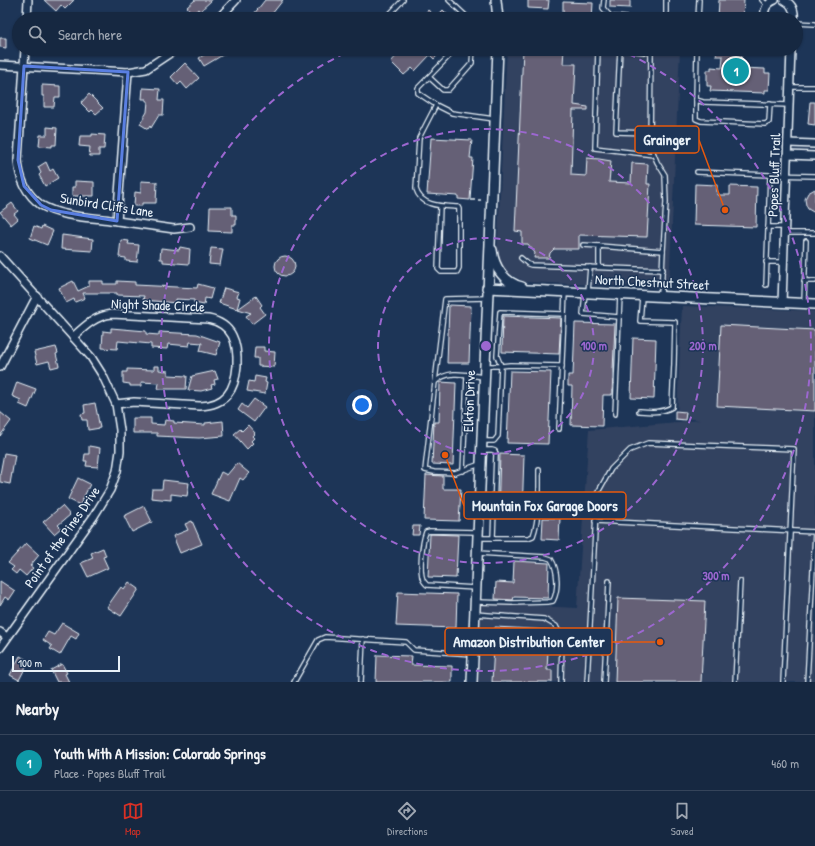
<!DOCTYPE html>
<meta charset="utf-8">
<style>
:root{--surface:#162841;--page:#23344c;--text:#f1f3f6;--muted:#9ea6b1;--line:#35445a;--accent:#d93025}
body{margin:0;font-family:"Patrick Hand",sans-serif;background:var(--page);color:var(--text)}
.scale{position:absolute;left:12px;bottom:10px;width:108px;box-sizing:border-box;padding-left:4px;border:2px solid #e8f1f8;border-top:0;font-size:11px;line-height:14px;white-space:nowrap;color:#e8f1f8;-webkit-text-stroke:3px #1d3557;paint-order:stroke}
.you{position:absolute;left:362px;top:405px;width:14px;height:14px;margin:-10px;border:3px solid #fff;border-radius:50%;background:#1a73e8;box-shadow:0 0 0 6px #1a73e833}
.badge{display:grid;place-items:center;width:26px;height:26px;border-radius:50%;background:var(--accent);color:#fff;font-size:13px;font-weight:700}
.pin{position:absolute;translate:-50% -50%;border:2px solid #fff;box-shadow:0 1px 4px #0006}
.list{margin:0;padding:0;list-style:none}
h2{display:flex;justify-content:space-between;align-items:center;height:52px;margin:0;padding:0 16px;font-size:17px}
h2 small{font-size:13px;font-weight:400;color:var(--muted)}
.list li{display:grid;grid-template-columns:26px 1fr auto;gap:12px;align-items:center;box-sizing:border-box;height:56px;padding:0 16px;border-top:1px solid var(--line)}
.list b{display:block;font-size:15px;white-space:nowrap}
.list p{margin:0;font-size:13px;white-space:nowrap;color:var(--muted)}
.list em{font-size:13px;font-style:normal;color:var(--muted)}
.icon{flex:none;width:22px;height:22px;fill:none;stroke:currentColor;stroke-width:2;stroke-linecap:round;stroke-linejoin:round}
.map{position:relative;flex:none;width:815px;height:682px;overflow:hidden}
.search{position:absolute;background:var(--surface);box-shadow:0 1px 3px #0004;left:12px;right:12px;top:12px;height:44px;display:flex;align-items:center;gap:10px;box-sizing:border-box;padding:0 14px;border-radius:22px;color:var(--muted);font-size:15px}
.sheet{height:108px;background:var(--surface)}
nav{display:flex;justify-content:space-around;align-items:center;box-sizing:border-box;height:56px;border-top:1px solid var(--line);background:var(--surface);font-size:11px;color:var(--muted)}
nav a{display:grid;justify-items:center;gap:2px}
nav .on{color:var(--accent)}
.map>svg:first-child{display:block}
</style>
<div class="map">
<svg width="815" height="682" viewBox="0 0 815 682">
<rect width="100%" height="100%" fill="#1d3557"/>
<filter id="ink" filterUnits="userSpaceOnUse"><feTurbulence type="fractalNoise" baseFrequency=".025" numOctaves="2"/><feDisplacementMap in="SourceGraphic" scale="8" xChannelSelector="R" yChannelSelector="G"/><feConvolveMatrix kernelMatrix="1 2 1 2 8 2 1 2 1" color-interpolation-filters="sRGB"/></filter>
<g filter="url(#ink)">
<g fill="#334260">
<path d="M507,49H680L669,288L525,282L508,273L501,264L497,256Z"/>
<path d="M682,306L815,311V682H477L481,603L577,608L589,430L700,420L677,417Z"/>
</g>
<g fill="#656076" stroke="#e8f1f8">
<path d="M44,0H74L65,9L61,5L56,11Z"/>
<path d="M195,0H212L200,11L198,9L193,14L187,7Z"/>
<path d="M265,0H283L268,19H250Z"/>
<path d="M528,0H549L548,9L528,8Z"/>
<path d="M610,0H630V8L610,7Z"/>
<path d="M719,0H744L743,19H718Z"/>
<path d="M563,2L593,3L592,19H563Z"/>
<path d="M428,10L436,17L443,10L452,19H420Z"/>
<path d="M0,38H6V48L0,47Z"/>
<path d="M214,49H223L226,53L204,66L199,58Z"/>
<path d="M392,49H436L435,50L439,54L434,59L430,55L415,71L412,68L404,75L391,62L398,54Z"/>
<path d="M523,49H564L563,64H576L574,105L588,107V110H573L571,175L586,176L587,158L599,159L611,161L609,182L631,183L632,163L648,164L647,184H650L647,237L579,235V249H554L550,253L549,258H534L535,253L528,244H522V232L515,231Z"/>
<path d="M717,49H742L741,68L765,69V73H770L769,90H765V93L710,91L711,86H707V70H711V67L722,68L723,56H716Z"/>
<path d="M185,63L199,78L187,89L181,82L178,85L171,77Z"/>
<path d="M42,85L60,86V97H55L54,107H44V96H42Z"/>
<path d="M143,88L160,89L159,100H164L163,115H159L151,128L150,126L148,129L140,124L147,112L148,101H146V99H142Z"/>
<path d="M89,94L103,108L96,114L92,110L90,112L81,103Z"/>
<path d="M810,102H815V125L808,124Z"/>
<path d="M47,127L57,128L56,145H52V147L39,146L40,135H47Z"/>
<path d="M92,134L105,135L104,149H99V156H89L90,147L79,146L80,136H92Z"/>
<path d="M431,138L472,140L470,158H473L470,200L458,199V196L427,194Z"/>
<path d="M46,162L50,171L53,169L58,178L45,186L39,175L41,173L38,167Z"/>
<path d="M75,181L94,182V196H72V187H75Z"/>
<path d="M141,181L157,182L156,203H142V206H134L135,192L141,193Z"/>
<path d="M695,184L717,185V195H730V186L757,187L756,227L694,225Z"/>
<path d="M815,189V213L808,209L806,205L805,199L808,193Z"/>
<path d="M12,203L18,211L14,214L18,219L11,225L0,212Z"/>
<path d="M210,207H232V215H236V225H232V232L209,231Z"/>
<path d="M34,226L41,229L42,226L53,231L47,245L30,238Z"/>
<path d="M62,235L93,239L92,251L61,249Z"/>
<path d="M121,240L129,241L128,244L139,245L137,262L126,261V258L119,257Z"/>
<path d="M180,247L190,249L189,264L163,262V259H160L161,248L179,250Z"/>
<path d="M211,248L223,249L220,265L209,264Z"/>
<circle cx="285" cy="266" r="10"/>
<path d="M73,281L78,291L89,286V281H103V284H117V281L135,282V285L197,288L198,284L213,288L210,299L205,298L204,305L194,303V300L176,299V303L143,300L144,296L117,295V293H83L85,298L75,302L74,299L66,303L59,288Z"/>
<path d="M224,288L239,292L237,297L240,298L237,309L219,303Z"/>
<path d="M256,296L262,305L260,307L265,314L252,324L246,316L251,313L238,309Z"/>
<path d="M449,305L471,306L469,363H447Z"/>
<path d="M503,316L561,318L559,354L502,352Z"/>
<path d="M575,323L615,324L612,395H603L602,426L571,425L572,386H568V375H573Z"/>
<path d="M721,325L815,330V411L717,406Z"/>
<path d="M111,328L146,331V334L159,335V332L197,334L220,342L216,355L200,351L202,343L190,342L189,346L168,344L167,349L151,348V344L118,341L117,349L102,348L103,331L111,332Z"/>
<path d="M633,338L656,339L654,399L631,398Z"/>
<path d="M56,347L58,353L56,354L59,366L51,368L49,361L37,364L34,352Z"/>
<path d="M255,347H264V351L275,352L274,367L258,366V358H254Z"/>
<path d="M154,366H159V370L168,371V375L187,376L186,389H158L159,383L141,382V386H130V384L123,383V372H127V369L154,370Z"/>
<path d="M215,371L218,379L214,380L215,384L211,385L212,388L201,391L188,390L192,376Z"/>
<path d="M510,371L551,372L548,444L507,443Z"/>
<path d="M255,376L266,378L265,382L267,383L265,394L247,391L249,381L254,382Z"/>
<path d="M17,382L36,389L28,408L19,404L21,400L12,396Z"/>
<path d="M440,382L456,383L453,465L432,464L434,422H439Z"/>
<path d="M254,399L265,407L254,422L238,410L242,404L247,408Z"/>
<path d="M95,403L100,428L88,430L87,420H82L81,414L85,413L84,405Z"/>
<path d="M675,411L686,412L685,420L675,419Z"/>
<path d="M0,412L11,421L0,436Z"/>
<path d="M133,418H151V424L164,425L165,420L174,421V423L205,425V423L223,421L224,436L199,438L157,436V433H133Z"/>
<path d="M248,425L255,433L252,436L254,438L251,441L253,443L247,449L234,434L240,429L242,431Z"/>
<path d="M89,446L100,448L98,467L86,466L87,461H84L85,454H89Z"/>
<path d="M4,453L15,455L10,484L0,482V474Z"/>
<path d="M500,454L524,455L522,516L498,515Z"/>
<path d="M237,463L249,473L243,480L240,478L230,501L211,494L221,472L227,475Z"/>
<path d="M426,475L443,476V489H461L459,521L424,520Z"/>
<path d="M78,478L90,484L80,505L68,499Z"/>
<path d="M163,480L189,483L187,496L171,494V500L151,498L152,489H162Z"/>
<path d="M62,506L70,515L58,525L61,528L54,534L43,522Z"/>
<path d="M144,506L152,522L132,532L124,516Z"/>
<path d="M543,518H560L559,540L542,539Z"/>
<path d="M192,521L202,544L180,553L173,536L188,530L185,524Z"/>
<path d="M413,526H420L419,535H412Z"/>
<path d="M430,534L458,535L456,578L428,577Z"/>
<path d="M26,543L39,555L30,566L33,568L26,576L19,570L16,574L11,570L14,567L8,563Z"/>
<path d="M103,548L106,556L103,557L108,568L88,577L81,563L93,558L91,553Z"/>
<path d="M514,561L549,563L548,598L514,597L513,600L495,599L496,582L513,583Z"/>
<path d="M0,581L15,591L9,600L5,597L0,605Z"/>
<path d="M129,582L139,589L121,616L107,607L121,587L124,589Z"/>
<path d="M398,592L457,594L456,628L396,626Z"/>
<path d="M618,598L705,601L701,682H615Z"/>
<path d="M62,623L79,633L76,639L71,636L60,655L50,649L52,646L43,640L48,632L54,635Z"/>
<path d="M495,627L549,630L547,670H552V682H492Z"/>
<path d="M377,655L412,656L411,665L452,666V682H376Z"/>
<path d="M20,656L29,661L19,680L10,675Z"/>
<path d="M62,664L67,673L65,674L69,682H57L51,670Z"/>
</g>
<g fill="none" stroke-linecap="round" stroke-linejoin="round">
<defs>
<g id="service">
<path d="M449,0L469,19"/>
<path d="M604,0L603,8L611,17L641,19"/>
<path d="M762,0L767,5"/>
<path d="M385,19L403,0"/>
<path d="M666,19V0"/>
<path d="M698,19L699,0"/>
<path d="M796,23L815,24"/>
<path d="M456,49L418,88V93L436,105L452,113L494,119"/>
<path d="M598,49L595,148L654,155"/>
<path d="M620,49L616,132L650,133"/>
<path d="M697,49L696,100L703,102L789,105"/>
<path d="M429,77L443,90H448L472,63L473,49"/>
<path d="M790,87H815"/>
<path d="M696,100V119L701,121L765,124L769,122L770,104"/>
<path d="M436,105L419,138L416,189C421,207 443,206 458,207L459,209V268L457,272H441L438,269L440,206"/>
<path d="M697,172L770,175L766,285"/>
<path d="M770,175L815,176"/>
<path d="M768,227H785"/>
<path d="M785,233H815"/>
<path d="M583,245L599,246"/>
<path d="M521,258L528,264L531,265L663,270"/>
<path d="M766,262H783"/>
<path d="M599,267V246L663,251L666,202L665,175L657,162L650,145L651,53L620,49"/>
<path d="M804,281H815"/>
<path d="M588,292L590,267"/>
<path d="M585,293L583,314L619,317"/>
<path d="M661,296L663,251"/>
<path d="M804,302L806,241"/>
<path d="M562,366L510,365L501,366L497,356L500,312L564,314"/>
<path d="M435,382L445,299L487,298"/>
<path d="M639,411C651,412 661,413 672,407L674,364L675,322L640,321L642,297"/>
<path d="M615,414L620,295"/>
<path d="M559,429L565,293"/>
<path d="M483,441H494L498,436L501,366H486"/>
<path d="M481,450H492L495,451L496,454L493,538"/>
<path d="M480,464L455,473L434,472L425,470L435,382C448,369 467,375 483,377"/>
<path d="M463,471L467,375"/>
<path d="M595,521L815,532L807,682"/>
<path d="M479,538H528L533,536C540,517 539,490 539,470"/>
<path d="M475,588L427,585C426,584 424,582 423,580C419,570 422,543 426,532L430,531L477,532"/>
<path d="M477,602L512,603L548,602L553,601C559,589 558,570 551,559L545,557L478,553"/>
<path d="M475,614L544,619L556,626L562,639L561,682"/>
<path d="M294,682L318,640L325,637L406,642L414,650L472,654"/>
<path d="M361,682L363,639"/>
<path d="M587,682L597,494L611,469L630,450L648,443L794,449L783,682"/>
<path d="M604,682L609,581"/>
<path d="M735,682L740,581"/>
</g>
<g id="minor">
<path d="M784,0C792,4 795,10 794,19"/>
<path d="M27,19L28,0"/>
<path d="M218,19L236,0"/>
<path d="M765,19C763,10 767,3 775,0"/>
<path d="M25,49L18,160C19,177 26,194 41,205C61,217 88,217 110,220C131,223 152,226 174,229L190,227"/>
<path d="M0,65L128,72L146,69L176,49"/>
<path d="M788,143L815,144"/>
<path d="M787,155L815,156"/>
<path d="M117,221L128,72"/>
<path d="M0,256L91,357L103,376L116,404L120,430V451L117,471L110,490L94,516L0,648"/>
<path d="M782,303L791,49"/>
<path d="M73,337C85,326 95,316 112,314L208,319C233,324 238,343 237,366C235,390 226,405 200,406L134,402L116,404"/>
<path d="M0,367L37,296"/>
<path d="M0,632L7,637"/>
</g>
<g id="tertiary">
<path d="M496,0L498,19"/>
<path d="M492,250C494,268 505,283 522,287"/>
<path d="M487,288L815,304"/>
<path d="M472,682L498,49"/>
</g>
</defs>
<use href="#service" stroke="#e8f1f8" stroke-width="6"/>
<use href="#minor" stroke="#e8f1f8" stroke-width="10"/>
<use href="#tertiary" stroke="#e8f1f8" stroke-width="12"/>
<path stroke="#e8f1f8" stroke-width="1.5" stroke-dasharray="4 3" stroke-linecap="butt" d="M471,200H481"/>
<use href="#service" stroke="#1d3557" stroke-width="3.5"/>
<use href="#minor" stroke="#1d3557" stroke-width="7"/>
<use href="#tertiary" stroke="#1d3557" stroke-width="9"/>
</g>
</g>
<path fill="none" stroke="#5a7fe2" stroke-width="3" stroke-linejoin="round" d="M24,66L128,72L117,221L51,210L41,205L24,186L18,160Z"/>
<g fill="none" stroke="#9c67d0" stroke-width="2" stroke-dasharray="7 5">
<circle cx="486" cy="346" r="108"/>
<circle cx="486" cy="346" r="217"/>
<path d="M618 49A325 325 0 1 1 354 49"/>
</g>
<g text-anchor="middle" stroke-width="3" stroke-linejoin="round" paint-order="stroke">
<g font-size="14" fill="#e8f1f8" stroke="#1d3557">
<text transform="translate(774 175) rotate(-88)" y="5">Popes Bluff Trail</text>
<text transform="translate(107 205) rotate(9)" y="5">Sunbird Cliffs Lane</text>
<text transform="translate(652 282) rotate(3)" y="5">North Chestnut Street</text>
<text transform="translate(158 305) rotate(2)" y="5">Night Shade Circle</text>
<text transform="translate(469 401) rotate(-88)" y="5">Elkton Drive</text>
<text transform="translate(62 537) rotate(-55)" y="5">Point of the Pines Drive</text>
</g>
</g>
<circle cx="486" cy="346" r="6" fill="#9c67d0" stroke="#1d3557" stroke-width="2"/>
<g font-size="12" text-anchor="middle" font-weight="bold" fill="#9c67d0" stroke="#1d3557" stroke-width="3" stroke-linejoin="round" paint-order="stroke">
<text x="594" y="350">100 m</text>
<text x="703" y="350">200 m</text>
<text x="716" y="580">300 m</text>
</g>
<path fill="none" stroke="#e8590c" stroke-width="1.5" d="M725 210L699 140M445 455L464 506M660 642L612 642"/>
<g fill="#e8590c" stroke="#1d3557" stroke-width="1.5">
<circle cx="725" cy="210" r="4"/>
<circle cx="445" cy="455" r="4"/>
<circle cx="660" cy="642" r="4"/>
</g>
<g fill="#1d3557" stroke="#e8590c" stroke-width="1.5">
<rect x="635" y="126" width="64" height="27" rx="4"/>
<rect x="464" y="492" width="162" height="27" rx="4"/>
<rect x="445" y="628" width="167" height="27" rx="4"/>
</g>
<g font-size="15" text-anchor="middle" font-weight="bold" fill="#e8f1f8">
<text x="667" y="145">Grainger</text>
<text x="545" y="511">Mountain Fox Garage Doors</text>
<text x="529" y="647">Amazon Distribution Center</text>
</g>
</svg>
<div class="scale">100 m</div>
<div class="you"></div>
<div class="pin badge" style="left:736px;top:71px;background:#0f9aa8">1</div>
<div class="search"><svg class="icon" aria-label="search" viewBox="0 0 24 24"><circle cx="10" cy="10" r="6"/><path d="M15 15l6 6"/></svg>Search here</div>
</div>
<section class="sheet">
<h2>Nearby<small></small></h2>
<ul class="list">
<li><span class="badge" style="background:#0f9aa8">1</span><div><b>Youth With A Mission: Colorado Springs</b><p>Place · Popes Bluff Trail</p></div><em>460 m</em></li>
</ul>
</section>
<nav>
<a class="on"><svg class="icon" aria-label="map" viewBox="0 0 24 24"><path d="M3 6l6-2 6 2 6-2v14l-6 2-6-2-6 2zM9 4v14M15 6v14"/></svg>Map</a>
<a><svg class="icon" aria-label="directions" viewBox="0 0 24 24"><path d="M12 3l9 9-9 9-9-9zM9 14v-3h6M13 9l2 2-2 2"/></svg>Directions</a>
<a><svg class="icon" aria-label="saved" viewBox="0 0 24 24"><path d="M7 4h10v16l-5-4-5 4z"/></svg>Saved</a>
</nav>
